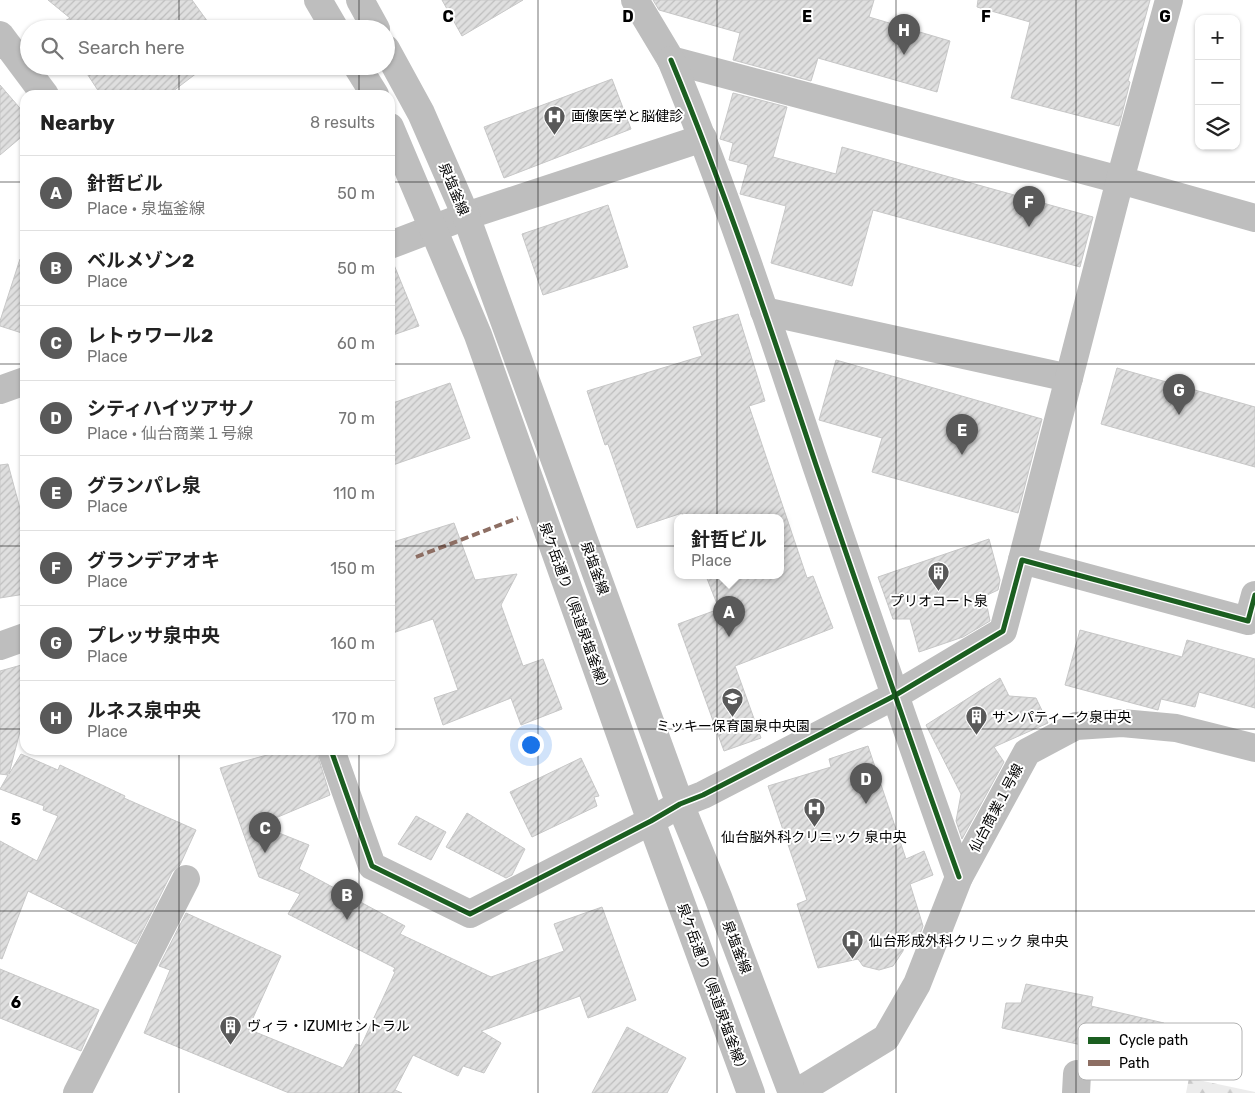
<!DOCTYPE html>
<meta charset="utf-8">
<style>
:root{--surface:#fff;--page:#f6f6f6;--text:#222;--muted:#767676;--line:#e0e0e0;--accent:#595959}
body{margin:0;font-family:Rubik,"Noto Sans JP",sans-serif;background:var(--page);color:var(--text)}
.controls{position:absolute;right:15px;top:15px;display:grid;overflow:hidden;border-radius:10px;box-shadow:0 1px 4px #0004}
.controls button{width:45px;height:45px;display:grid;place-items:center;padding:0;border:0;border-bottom:1px solid var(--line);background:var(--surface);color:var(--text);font:25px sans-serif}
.you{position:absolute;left:530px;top:744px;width:18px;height:18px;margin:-12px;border:4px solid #fff;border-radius:50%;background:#1a73e8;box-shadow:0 0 0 8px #1a73e833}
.badge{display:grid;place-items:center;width:32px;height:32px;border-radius:50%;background:var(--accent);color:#fff;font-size:16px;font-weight:700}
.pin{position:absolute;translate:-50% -41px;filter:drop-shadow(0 1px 2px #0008)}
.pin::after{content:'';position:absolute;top:26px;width:18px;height:15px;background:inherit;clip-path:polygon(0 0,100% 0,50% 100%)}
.popup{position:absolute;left:674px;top:514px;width:110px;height:65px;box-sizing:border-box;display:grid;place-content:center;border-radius:10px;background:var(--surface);filter:drop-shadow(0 1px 4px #0005);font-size:16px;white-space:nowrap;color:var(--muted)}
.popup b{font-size:19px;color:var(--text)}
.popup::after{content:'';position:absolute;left:50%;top:100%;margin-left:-10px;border:10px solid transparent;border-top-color:var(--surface)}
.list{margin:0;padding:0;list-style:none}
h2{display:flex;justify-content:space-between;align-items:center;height:65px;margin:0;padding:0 20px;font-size:21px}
h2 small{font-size:16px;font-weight:400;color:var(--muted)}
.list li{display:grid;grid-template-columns:32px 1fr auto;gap:15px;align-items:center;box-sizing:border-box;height:75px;padding:0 20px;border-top:1px solid var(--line)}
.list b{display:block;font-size:19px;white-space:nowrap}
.list p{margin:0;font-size:16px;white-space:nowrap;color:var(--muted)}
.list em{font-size:16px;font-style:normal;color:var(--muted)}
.icon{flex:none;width:28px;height:28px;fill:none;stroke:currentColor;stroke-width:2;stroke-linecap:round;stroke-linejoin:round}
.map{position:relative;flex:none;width:1255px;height:1093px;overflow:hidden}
.search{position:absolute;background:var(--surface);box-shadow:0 1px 4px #0004;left:20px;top:20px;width:375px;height:55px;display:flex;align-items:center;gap:12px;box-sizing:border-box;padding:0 18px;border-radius:28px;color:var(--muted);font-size:19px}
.panel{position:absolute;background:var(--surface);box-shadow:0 1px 4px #0004;left:20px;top:90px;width:375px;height:665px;border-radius:15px}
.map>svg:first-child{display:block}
</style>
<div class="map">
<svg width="1255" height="1093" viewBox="0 0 1255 1093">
<defs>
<pattern id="forest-firs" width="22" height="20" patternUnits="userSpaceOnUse" patternTransform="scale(1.25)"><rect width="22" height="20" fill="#ececec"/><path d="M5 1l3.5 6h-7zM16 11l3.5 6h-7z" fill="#c9c9c9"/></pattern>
<pattern id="building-hatch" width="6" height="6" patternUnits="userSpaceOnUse" patternTransform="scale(1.25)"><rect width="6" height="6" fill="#dfdfdf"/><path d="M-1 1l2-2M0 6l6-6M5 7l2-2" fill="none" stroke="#bebebe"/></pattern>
</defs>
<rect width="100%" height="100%" fill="#fff"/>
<path fill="url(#forest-firs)" d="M1189,1078L1255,1092V1093H1186Z"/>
<g fill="url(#building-hatch)" stroke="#c7c7c7">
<path d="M48,0H192L213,29H57L56,26L70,18Z"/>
<path d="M442,0H523L462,36Z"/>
<path d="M653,0H874L869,17L950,41L937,92L818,58L811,81L733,60L740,33L659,10Z"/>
<path d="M978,0H1150L1128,81L1130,82L1119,126L1011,98L1030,22L977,7Z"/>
<path d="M82,66H206L168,95H101Z"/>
<path d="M612,79L631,129L504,178L484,127Z"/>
<path d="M0,85L25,114V134L0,155Z"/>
<path d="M733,93L787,107L773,157L836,174L842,147L1093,217L1080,267L873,210L852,286L771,263L786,206L740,194L748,165L729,160L733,143L720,139Z"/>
<path d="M608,205L628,267L543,295L522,234Z"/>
<path d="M20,259L25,260V334L0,326V321Z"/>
<path d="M390,260H392L419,326L390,336Z"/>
<path d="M738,314L765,401L749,406L807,578L813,576L833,628L735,666L761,738L724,751L678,624L719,609L706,576H780V518H684L682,513L637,528L608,444L605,445L587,391L702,356L693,327Z"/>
<path d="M836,360L1042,419L1018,513L872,472L882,438L819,420Z"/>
<path d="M1117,368L1255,407V467L1101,424Z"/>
<path d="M450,383L470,438L390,466V404Z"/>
<path d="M8,464L25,527V594L0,598V465Z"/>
<path d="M454,523L475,580L517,574L501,605L523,666L543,659L562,709L521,725L511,698L443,725L434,698L458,690L433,619L390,634V543Z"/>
<path d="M989,539L1000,580L998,590L985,596L990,621L963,637L919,652L910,619H893L878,577Z"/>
<path d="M1080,630L1182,657L1187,640L1255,659V708L1199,692L1195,707L1161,699L1158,710L1065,685Z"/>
<path d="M25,664V712L9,774L21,754L58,770L60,765L125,796L124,798L196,830L180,865L172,872L136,944L28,891L2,959L0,958V841L37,861L58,816L43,810L44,806L0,789L8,775L0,774V671Z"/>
<path d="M1000,678L1009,696L1036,698L1048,723L994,747L1004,762L962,839L956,821L961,794L926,725Z"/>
<path d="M868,746L906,859L924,851L933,875L910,884L923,926L920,934L905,939L903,951L893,966L879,970L863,966L858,959L818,968L797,904L807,900L768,786L831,767L829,759Z"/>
<path d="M285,750H316L330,795L259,825L309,845L299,869L405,926L400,934L491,977L564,951L554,924L602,907L636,1000L588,1018L580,996L481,1031L501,1043L484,1073L463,1066L458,1076L413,1055L395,1090L402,1093H289L144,1033L170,970L159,966L186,913L281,956L248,1029L343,1068L356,1044L361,1046L395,972L393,971L395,968L288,914L300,894L259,877L220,768Z"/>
<path d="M581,758L599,796L594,797L597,806L532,837L510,792Z"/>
<path d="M467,813L525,849L512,875L506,878L446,847Z"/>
<path d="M416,816L446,832L431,860L398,844Z"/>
<path d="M0,969L99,1010L81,1051L0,1018Z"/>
<path d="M1026,984L1093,997L1091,1006L1164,1023L1157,1061L1002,1028L1006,1003H1021Z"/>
<path d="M627,1027L686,1058L667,1093H592Z"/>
</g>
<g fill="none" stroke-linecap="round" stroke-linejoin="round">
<g stroke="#bebebe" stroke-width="28">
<path d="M635,0L671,60L1120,180L1255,218"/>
<path d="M0,35L45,95"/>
<path d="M671,60C726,193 771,329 816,465C863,603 910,740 959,877"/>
<path d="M390,245L466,216L703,138"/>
<path d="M764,311L1069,378"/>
<path d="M0,390L25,381"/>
<path d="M1022,560L1120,180L1169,0"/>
<path d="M0,646L25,637"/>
<path d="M331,750L372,866L470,914L651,821L680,804L703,795L894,696L1003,631L1022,560L1248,621L1255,595"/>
<path d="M77,1093L186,879"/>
<path d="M796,1093L886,1038L917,984L959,877L1027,752L1076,726L1122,723L1176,728L1255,748"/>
<path d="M1076,1093L1077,1074"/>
</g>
<g stroke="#bebebe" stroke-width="28">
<path d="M318,0L335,29"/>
<path d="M360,0L376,29"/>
<path d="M386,49L421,113L466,216L680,804L718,897L792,1093"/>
<path d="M357,66L375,95"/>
<path d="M390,127L478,335L651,821L751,1093"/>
</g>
<path stroke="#8d6e63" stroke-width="4" stroke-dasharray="8 4" stroke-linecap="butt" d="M416,557L518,518"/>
<defs>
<g id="cycleway">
<path d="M671,60C726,193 771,329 816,465C863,603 910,740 959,877"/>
<path d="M331,750L372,866L470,914L651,821L680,804L703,795L894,696L1003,631L1022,560L1248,621L1255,595"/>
</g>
</defs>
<use href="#cycleway" stroke="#fff" stroke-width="8"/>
<use href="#cycleway" stroke="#1b5e20" stroke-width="5"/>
</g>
<path fill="none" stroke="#000" stroke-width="1" stroke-opacity="0.55" d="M179,0V29M359,0V29M538,0V1093M717,0V1093M896,0V1093M1076,0V1093M179,66V95M359,66V95M0,182H25M390,182H1255M0,364H25M390,364H1255M0,546H25M390,546H1255M0,729H25M390,729H1255M179,750V1093M359,750V1093M0,911H1255"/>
<defs>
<symbol id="hospital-pin" viewBox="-11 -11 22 30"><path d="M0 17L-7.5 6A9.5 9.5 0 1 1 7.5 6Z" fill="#595959" stroke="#fff"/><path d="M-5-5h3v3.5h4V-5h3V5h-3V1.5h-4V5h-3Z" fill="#fff"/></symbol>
<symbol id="building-pin" viewBox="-11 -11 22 30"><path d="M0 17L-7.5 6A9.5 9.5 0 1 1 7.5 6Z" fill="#595959" stroke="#fff"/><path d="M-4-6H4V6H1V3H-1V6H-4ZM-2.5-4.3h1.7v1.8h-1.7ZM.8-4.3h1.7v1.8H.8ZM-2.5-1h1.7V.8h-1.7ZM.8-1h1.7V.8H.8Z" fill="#fff"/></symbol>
<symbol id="school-pin" viewBox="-11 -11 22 30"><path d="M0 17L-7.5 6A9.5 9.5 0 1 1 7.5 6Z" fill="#595959" stroke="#fff"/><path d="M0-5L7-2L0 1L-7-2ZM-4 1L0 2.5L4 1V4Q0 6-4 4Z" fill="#fff"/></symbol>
</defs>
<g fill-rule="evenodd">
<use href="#hospital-pin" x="542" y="104" width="25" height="34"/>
<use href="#building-pin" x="926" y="560" width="25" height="34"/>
<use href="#school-pin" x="720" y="686" width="25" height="34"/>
<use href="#building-pin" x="964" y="704" width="25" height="34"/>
<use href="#hospital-pin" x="802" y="796" width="25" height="34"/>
<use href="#hospital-pin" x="840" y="928" width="25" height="34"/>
<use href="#building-pin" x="218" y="1014" width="25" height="34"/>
</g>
<g text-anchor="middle" stroke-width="4" stroke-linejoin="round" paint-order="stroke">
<g font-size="14" fill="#000" stroke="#fff" text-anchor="start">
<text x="571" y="121">画像医学と脳健診</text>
<text x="939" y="606" text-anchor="middle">プリオコート泉</text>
<text x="992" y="722">サンパティーク泉中央</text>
<text x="733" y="731" text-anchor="middle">ミッキー保育園泉中央園</text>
<text x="814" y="842" text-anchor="middle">仙台脳外科クリニック 泉中央</text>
<text x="869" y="946">仙台形成外科クリニック 泉中央</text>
<text x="247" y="1031">ヴィラ・IZUMIセントラル</text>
</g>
<g font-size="14" fill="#000" stroke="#fff">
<text transform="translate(454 189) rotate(67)" y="5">泉塩釜線</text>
<text transform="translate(595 568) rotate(70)" y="5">泉塩釜線</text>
<text transform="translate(575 608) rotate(70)" y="5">泉ケ岳通り（県道泉塩釜線）</text>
<text transform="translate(996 808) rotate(-62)" y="5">仙台商業１号線</text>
<text transform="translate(737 947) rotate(69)" y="5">泉塩釜線</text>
<text transform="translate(713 989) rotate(70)" y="5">泉ケ岳通り（県道泉塩釜線）</text>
</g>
</g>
<rect x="1078" y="1023" width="164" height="57" rx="8" fill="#fff" stroke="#b2b2b2" stroke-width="1"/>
<rect x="1088" y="1037" width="22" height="7" fill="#1b5e20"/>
<rect x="1088" y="1060" width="22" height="6" fill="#8d6e63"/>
<g font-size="14" fill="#000">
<text x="1119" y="1045">Cycle path</text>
<text x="1119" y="1068">Path</text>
</g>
<g font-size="16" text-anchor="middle" font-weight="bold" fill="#000" stroke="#fff" stroke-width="4" stroke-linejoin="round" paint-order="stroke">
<text x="448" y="22">C</text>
<text x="628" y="22">D</text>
<text x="807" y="22">E</text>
<text x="986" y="22">F</text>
<text x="1165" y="22">G</text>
<text x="16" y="825">5</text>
<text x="16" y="1008">6</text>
</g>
</svg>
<div class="controls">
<button>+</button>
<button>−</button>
<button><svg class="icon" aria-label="layers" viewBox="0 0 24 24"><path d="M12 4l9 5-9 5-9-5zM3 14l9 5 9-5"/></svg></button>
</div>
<div class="you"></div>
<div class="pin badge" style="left:729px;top:637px">A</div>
<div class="popup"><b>針哲ビル</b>Place</div>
<div class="pin badge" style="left:347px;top:920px">B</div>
<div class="pin badge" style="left:265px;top:853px">C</div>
<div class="pin badge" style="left:866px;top:804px">D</div>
<div class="pin badge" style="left:962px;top:455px">E</div>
<div class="pin badge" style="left:1029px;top:227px">F</div>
<div class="pin badge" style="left:1179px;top:415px">G</div>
<div class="pin badge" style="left:904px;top:55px">H</div>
<div class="search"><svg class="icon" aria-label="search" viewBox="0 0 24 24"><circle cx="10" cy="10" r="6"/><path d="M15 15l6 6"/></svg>Search here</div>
<section class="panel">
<h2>Nearby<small>8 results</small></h2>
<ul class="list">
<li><span class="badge">A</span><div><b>針哲ビル</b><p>Place · 泉塩釜線</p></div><em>50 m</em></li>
<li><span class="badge">B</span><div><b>ベルメゾン2</b><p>Place</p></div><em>50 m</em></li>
<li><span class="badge">C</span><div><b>レトゥワール2</b><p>Place</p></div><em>60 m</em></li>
<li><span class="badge">D</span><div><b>シティハイツアサノ</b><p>Place · 仙台商業１号線</p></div><em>70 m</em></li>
<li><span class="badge">E</span><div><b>グランパレ泉</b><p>Place</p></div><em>110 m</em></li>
<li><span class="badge">F</span><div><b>グランデアオキ</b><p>Place</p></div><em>150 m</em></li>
<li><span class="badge">G</span><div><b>プレッサ泉中央</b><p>Place</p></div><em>160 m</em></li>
<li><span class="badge">H</span><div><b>ルネス泉中央</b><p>Place</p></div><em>170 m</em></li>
</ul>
</section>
</div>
